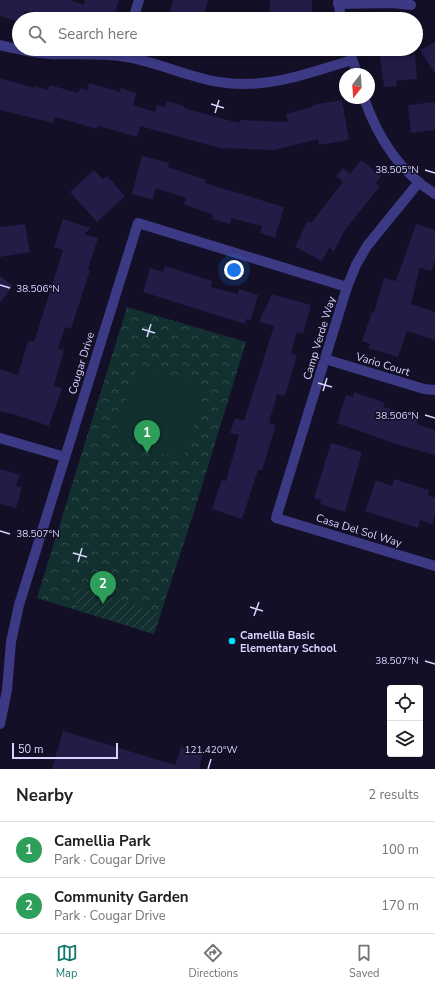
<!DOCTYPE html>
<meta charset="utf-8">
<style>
:root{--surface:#fff;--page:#f6f6f6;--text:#202124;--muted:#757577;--line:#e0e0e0;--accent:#0f766e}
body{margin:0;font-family:"Nunito Sans",sans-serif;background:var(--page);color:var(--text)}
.controls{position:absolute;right:12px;bottom:12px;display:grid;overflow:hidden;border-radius:4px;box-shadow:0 2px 6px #0003}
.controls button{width:36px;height:36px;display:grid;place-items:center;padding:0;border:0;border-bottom:1px solid var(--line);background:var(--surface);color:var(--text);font:20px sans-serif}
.compass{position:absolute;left:339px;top:68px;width:36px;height:36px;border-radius:50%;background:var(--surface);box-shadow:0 2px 6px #0003;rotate:197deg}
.scale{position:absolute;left:12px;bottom:10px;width:106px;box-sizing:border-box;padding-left:4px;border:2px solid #d9d4ff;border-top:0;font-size:11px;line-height:14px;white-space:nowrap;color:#d9d4ff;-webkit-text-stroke:3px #130f26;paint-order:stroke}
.you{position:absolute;left:234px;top:270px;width:14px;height:14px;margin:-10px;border:3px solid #fff;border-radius:50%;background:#1a73e8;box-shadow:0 0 0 6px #1a73e833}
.badge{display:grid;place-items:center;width:26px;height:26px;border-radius:50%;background:var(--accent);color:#fff;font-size:13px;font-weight:700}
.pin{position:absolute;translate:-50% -33px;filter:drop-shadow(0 1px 2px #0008)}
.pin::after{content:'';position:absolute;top:21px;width:14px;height:12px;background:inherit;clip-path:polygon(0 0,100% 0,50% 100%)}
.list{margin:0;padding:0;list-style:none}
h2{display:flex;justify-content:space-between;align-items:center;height:52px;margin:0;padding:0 16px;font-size:17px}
h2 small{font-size:13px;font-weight:400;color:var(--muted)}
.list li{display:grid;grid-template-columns:26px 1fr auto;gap:12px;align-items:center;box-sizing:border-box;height:56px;padding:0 16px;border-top:1px solid var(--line)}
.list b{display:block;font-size:15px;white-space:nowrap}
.list p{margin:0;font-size:13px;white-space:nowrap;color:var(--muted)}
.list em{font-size:13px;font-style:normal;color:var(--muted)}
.icon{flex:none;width:22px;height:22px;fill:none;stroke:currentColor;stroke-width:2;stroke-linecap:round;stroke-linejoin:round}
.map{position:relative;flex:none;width:435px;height:769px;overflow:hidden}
.search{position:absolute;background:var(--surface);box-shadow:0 2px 6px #0003;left:12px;right:12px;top:12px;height:44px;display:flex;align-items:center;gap:10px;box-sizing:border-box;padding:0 14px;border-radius:22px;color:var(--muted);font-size:15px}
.sheet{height:164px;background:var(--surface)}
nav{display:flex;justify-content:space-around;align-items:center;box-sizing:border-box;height:56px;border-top:1px solid var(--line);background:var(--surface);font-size:11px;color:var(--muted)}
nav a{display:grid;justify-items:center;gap:2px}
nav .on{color:var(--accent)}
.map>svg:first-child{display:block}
</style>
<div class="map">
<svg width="435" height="769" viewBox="0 0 435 769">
<defs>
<pattern id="forest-crowns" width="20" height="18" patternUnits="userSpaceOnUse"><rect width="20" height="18" fill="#12302f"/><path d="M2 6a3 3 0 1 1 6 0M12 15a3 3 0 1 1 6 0" fill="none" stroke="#344d4e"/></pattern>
<pattern id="garden-furrows" width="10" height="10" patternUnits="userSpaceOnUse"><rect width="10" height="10" fill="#12302f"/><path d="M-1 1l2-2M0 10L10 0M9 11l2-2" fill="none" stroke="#344d4e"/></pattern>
</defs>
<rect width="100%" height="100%" fill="#130f26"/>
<path fill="url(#forest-crowns)" d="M127,307L246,342L194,512L154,634L37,598Z"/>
<path fill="url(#garden-furrows)" d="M76,587L161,613L154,634L78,610L73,597Z"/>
<path fill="#12302f" d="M137,366L206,387L183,460L114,439Z"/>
<g fill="#241b47">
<path d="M0,0H70L84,5L85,0H119L113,19H81L68,15L66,19H50L25,11L22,19H19V22L0,16Z"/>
<path d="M173,0H208L202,19H168Z"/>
<path d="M270,0H312V12L270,13Z"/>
<path d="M435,42V74L420,50Z"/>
<path d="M394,49H408L409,57L415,54L417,79L396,81L397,86L384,87L380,56L394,55Z"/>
<path d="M0,78L34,88L35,86L48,90L50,85L78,93L80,88L87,90L89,83L120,92L121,88L136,93L133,105L155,112L157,105L165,107L167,101L184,106V108L239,123L240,120L288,122L286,114L312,107V105L342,100L349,140L319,145L318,139L274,150L220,148L140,126L137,137L98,126L97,129L55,117L53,123L0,110Z"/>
<path d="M435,102V130L411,133L408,105Z"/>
<path d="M142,156L169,163L168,167L206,180L205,183L284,207L275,238L260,233L262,226L231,218L230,224L212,219L213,215L184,204L186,198L156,188L153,200L132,194Z"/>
<path d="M361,160L381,176L376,183L380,186L345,230L334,251L329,248L322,261L295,247L307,222L311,223L343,182L336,176L343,168L350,174Z"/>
<path d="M94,170L103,179L107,176L125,196L97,222L70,192Z"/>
<path d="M63,219L91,228L84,234L98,238L88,269L90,270L71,329L65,327L58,349L64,350L54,386L62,388L49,426L10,413V414L0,411V369L18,375L28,341L34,342L63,250L54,247Z"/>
<path d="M25,224L30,252L0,257V227Z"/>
<path d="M416,224L435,230V260L431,271L420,268L411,304L435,312V340L407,331L398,357L368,348L370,344L362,341L372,312L374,313L384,278L396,281Z"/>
<path d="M165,266L212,281L211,287L238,294L239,289L258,295L251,320L246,319L245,324L143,292L150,268L163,272Z"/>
<path d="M0,276L13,286L0,303Z"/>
<path d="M272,294L311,305L303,334L297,332L291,353L297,355L285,396L277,394L269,423L276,425L262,470H258L242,519L212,509L222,480L226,481L239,435L230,433L235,418L244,421L274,326L259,322Z"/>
<path d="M354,392L385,403L383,407L419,417L417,424L435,430V455L399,445L337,423L346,395L353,397Z"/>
<path d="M331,443L362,452L345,512L320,504L322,500L314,498Z"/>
<path d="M0,469L20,475L16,486L22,487L16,508L0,504Z"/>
<path d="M394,479L429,490L428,495L435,498V515L432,524L420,520L418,528L365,511L376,480L392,486Z"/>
<path d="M63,731L175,765L181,747L203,753L199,769H52Z"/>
</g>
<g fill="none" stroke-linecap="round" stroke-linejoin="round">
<g stroke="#3d3a85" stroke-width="10">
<path d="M338,0L341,19"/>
<path d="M338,4L392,3L411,5"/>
<path d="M133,19L139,0"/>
<path d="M0,45C17,49 33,53 51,54C74,55 97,53 120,56C154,60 186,77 219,82C266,90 309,73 352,60"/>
<path d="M349,49L357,74"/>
<path d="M364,98C377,136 400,172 435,194"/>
<path d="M419,182L367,246L356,265L347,287L276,518L435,566"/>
<path d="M325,359L424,389L435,390"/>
<path d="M0,438L65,457"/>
<path d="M0,724L7,690L11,642L19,605L138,223L347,287"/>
</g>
</g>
<path fill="none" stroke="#d9d4ff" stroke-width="1.5" d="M211,104L224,108M215,113L219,100M425,170L435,173M0,285L10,288M142,329L155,333M147,337L151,324M318,383L332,387M323,391L327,378M425,415L435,418M0,531L10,534M73,553L87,557M78,562L82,548M250,607L263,611M254,616L259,602M425,661L435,664M208,769L211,759"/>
<circle fill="#00e5ff" stroke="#130f26" stroke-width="1.5" cx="232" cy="641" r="4"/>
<g text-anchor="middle" stroke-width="3" stroke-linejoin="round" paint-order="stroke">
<g font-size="11" fill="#d9d4ff" stroke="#130f26">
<text transform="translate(319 338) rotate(-73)" y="4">Camp Verde Way</text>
<text transform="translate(81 363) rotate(-73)" y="4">Cougar Drive</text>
<text transform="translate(383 364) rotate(17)" y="4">Vario Court</text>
<text transform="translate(359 530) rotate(17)" y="4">Casa Del Sol Way</text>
</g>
<g font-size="11" font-weight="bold" fill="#d9d4ff" stroke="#130f26" text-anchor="start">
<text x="240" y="639">Camellia Basic<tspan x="240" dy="13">Elementary School</tspan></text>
</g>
</g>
<g font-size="10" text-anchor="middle" fill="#d9d4ff" stroke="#130f26" stroke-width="3" stroke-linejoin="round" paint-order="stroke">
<text x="397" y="173">38.505°N</text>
<text x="38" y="292">38.506°N</text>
<text x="397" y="419">38.506°N</text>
<text x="38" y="537">38.507°N</text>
<text x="397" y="664">38.507°N</text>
<text x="211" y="753">121.420°W</text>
</g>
</svg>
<div class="controls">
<button><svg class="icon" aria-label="locate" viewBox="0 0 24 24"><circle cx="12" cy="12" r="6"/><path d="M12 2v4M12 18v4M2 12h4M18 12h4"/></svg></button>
<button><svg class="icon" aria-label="layers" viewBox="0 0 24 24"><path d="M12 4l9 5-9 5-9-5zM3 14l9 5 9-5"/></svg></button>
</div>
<svg class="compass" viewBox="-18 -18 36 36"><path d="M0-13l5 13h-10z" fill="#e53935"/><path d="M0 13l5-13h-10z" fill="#757577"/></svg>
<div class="scale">50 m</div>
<div class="you"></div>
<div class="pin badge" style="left:147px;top:453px;background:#2e9e5b">1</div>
<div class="pin badge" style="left:103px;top:604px;background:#2e9e5b">2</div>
<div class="search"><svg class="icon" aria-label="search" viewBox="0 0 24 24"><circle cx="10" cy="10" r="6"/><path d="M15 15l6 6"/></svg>Search here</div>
</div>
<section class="sheet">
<h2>Nearby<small>2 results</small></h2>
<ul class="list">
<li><span class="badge" style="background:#2e9e5b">1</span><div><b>Camellia Park</b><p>Park · Cougar Drive</p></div><em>100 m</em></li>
<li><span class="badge" style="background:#2e9e5b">2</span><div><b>Community Garden</b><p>Park · Cougar Drive</p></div><em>170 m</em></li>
</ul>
</section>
<nav>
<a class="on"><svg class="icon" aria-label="map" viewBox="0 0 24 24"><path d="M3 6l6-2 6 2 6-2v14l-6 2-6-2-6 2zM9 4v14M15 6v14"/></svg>Map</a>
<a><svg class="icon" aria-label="directions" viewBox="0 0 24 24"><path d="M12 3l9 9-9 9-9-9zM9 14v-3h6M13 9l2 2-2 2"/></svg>Directions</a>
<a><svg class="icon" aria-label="saved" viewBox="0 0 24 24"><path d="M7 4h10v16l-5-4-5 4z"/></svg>Saved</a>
</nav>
